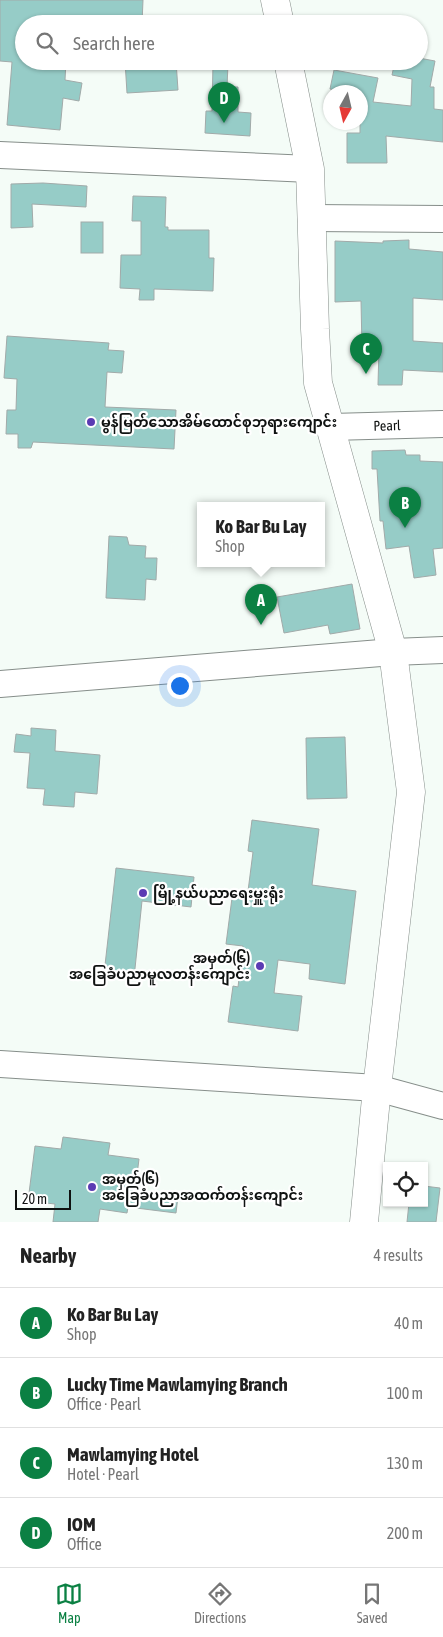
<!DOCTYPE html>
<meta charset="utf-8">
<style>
:root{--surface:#fff;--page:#f2f2f2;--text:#222;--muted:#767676;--line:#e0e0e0;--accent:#0b8043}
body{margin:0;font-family:"Asap Condensed","Noto Sans Myanmar",sans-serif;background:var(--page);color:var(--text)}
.controls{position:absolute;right:15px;bottom:15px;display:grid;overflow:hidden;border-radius:0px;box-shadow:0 1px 4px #0004}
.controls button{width:45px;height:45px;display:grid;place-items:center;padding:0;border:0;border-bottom:1px solid var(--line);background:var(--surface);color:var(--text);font:25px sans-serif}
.compass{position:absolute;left:323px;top:85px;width:45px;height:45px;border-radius:50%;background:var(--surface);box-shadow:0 1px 4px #0004;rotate:188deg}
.scale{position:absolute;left:15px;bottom:12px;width:56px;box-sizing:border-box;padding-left:5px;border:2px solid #0f1211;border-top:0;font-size:14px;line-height:18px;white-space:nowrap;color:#0f1211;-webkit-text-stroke:4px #fff;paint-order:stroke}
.you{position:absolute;left:179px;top:685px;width:18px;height:18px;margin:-12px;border:4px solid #fff;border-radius:50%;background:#1a73e8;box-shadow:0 0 0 8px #1a73e833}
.badge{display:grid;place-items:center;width:32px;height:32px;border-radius:50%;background:var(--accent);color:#fff;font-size:16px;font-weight:700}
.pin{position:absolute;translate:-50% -41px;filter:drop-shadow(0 1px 2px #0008)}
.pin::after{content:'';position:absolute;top:26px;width:18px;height:15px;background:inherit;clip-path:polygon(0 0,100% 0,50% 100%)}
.popup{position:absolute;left:197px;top:502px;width:128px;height:65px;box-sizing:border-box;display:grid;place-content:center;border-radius:0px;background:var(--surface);filter:drop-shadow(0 1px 4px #0005);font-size:16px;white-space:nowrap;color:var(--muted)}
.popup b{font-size:19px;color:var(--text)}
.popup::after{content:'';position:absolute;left:50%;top:100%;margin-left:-10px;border:10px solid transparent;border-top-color:var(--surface)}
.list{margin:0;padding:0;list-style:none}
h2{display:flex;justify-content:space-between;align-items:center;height:65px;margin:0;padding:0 20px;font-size:21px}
h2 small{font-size:16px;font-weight:400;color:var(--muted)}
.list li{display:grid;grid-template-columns:32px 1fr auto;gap:15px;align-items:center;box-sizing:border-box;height:70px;padding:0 20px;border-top:1px solid var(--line)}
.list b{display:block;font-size:19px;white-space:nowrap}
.list p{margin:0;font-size:16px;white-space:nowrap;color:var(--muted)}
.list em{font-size:16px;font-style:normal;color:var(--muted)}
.icon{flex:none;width:28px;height:28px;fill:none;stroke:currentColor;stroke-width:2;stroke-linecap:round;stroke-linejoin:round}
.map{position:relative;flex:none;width:443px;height:1222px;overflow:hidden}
.search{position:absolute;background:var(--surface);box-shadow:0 1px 4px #0004;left:15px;right:15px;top:15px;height:55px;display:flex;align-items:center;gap:12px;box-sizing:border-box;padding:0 18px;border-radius:28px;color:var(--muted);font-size:19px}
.sheet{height:345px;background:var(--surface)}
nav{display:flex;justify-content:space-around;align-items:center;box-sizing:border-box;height:70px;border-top:1px solid var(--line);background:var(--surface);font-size:14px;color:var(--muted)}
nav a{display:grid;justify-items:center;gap:2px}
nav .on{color:var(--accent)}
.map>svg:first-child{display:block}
</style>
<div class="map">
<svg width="443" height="1222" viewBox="0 0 443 1222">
<rect width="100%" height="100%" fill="#f4fcf7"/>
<g fill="#96ccc7" stroke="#a1aaa9">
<path d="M0,0H143L142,24H24V61H66L65,80L82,83L79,101L63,98L60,130L7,125L12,62L0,61Z"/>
<path d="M419,58L435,61L430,87H434V109L443,110V142L386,136L387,163H347V133H360V92H346L330,89L334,70L378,78L373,102L411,106L412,79L392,75L395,61H419Z"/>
<path d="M125,61H176L178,90L127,93Z"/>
<path d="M213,63L228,64L227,87H238V112L251,113L250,136L205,133L206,111H212Z"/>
<path d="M43,183L87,186L86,207L32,204L33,227L11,228V184Z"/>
<path d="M133,196L166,197L165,227H168V230H209V258H214L213,291L154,289V300H139L140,289L120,288L121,255H141V221H132Z"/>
<rect x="81" y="222" width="22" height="31"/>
<path d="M409,240V249L443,252V300L413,298V341L443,343V372L403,370L402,385H378L379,348H362L361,301L335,302V241L383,243V241Z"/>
<path d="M7,336L109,343L108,350L124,351L122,373L107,372L105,407L176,410L174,449L33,442L31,448H18V434H6L7,410H16L17,379L4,378Z"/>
<path d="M405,450L406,455H420V461L443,462V548L433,549L436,575L414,578L409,546L386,549L383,521H380L377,469H372V451Z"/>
<path d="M109,536L127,537L129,545L146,546L145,558H157L156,580L146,579L145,600L106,598Z"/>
<path d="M352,584L360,629L330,634L328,625L284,633L277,597Z"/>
<path d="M31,728L56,730L55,751L100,755L97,794L75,792L74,807L43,805L45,789L27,788L30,753L14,752L16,734L31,736Z"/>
<path d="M345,737L347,798L307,799L306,738Z"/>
<path d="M252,820L319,829L312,885L356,891L345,984L309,979L310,964L278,960L274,993L302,996L298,1031L228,1022L233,986L238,987L243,946L226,944L232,898L247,899L253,852L248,851Z"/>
<path d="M116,868L194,877L191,907L142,901L134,978L104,974Z"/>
<path d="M63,1137L110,1143L108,1155L139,1159L135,1191L178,1196L176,1213L128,1207L127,1213L100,1209L98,1222H53L55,1204L28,1201L35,1146L61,1149Z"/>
<path d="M424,1186L440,1188L436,1222H407L409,1203H424Z"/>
</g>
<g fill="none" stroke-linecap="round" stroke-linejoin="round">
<defs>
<g id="minor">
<path d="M0,155L310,169"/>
<path d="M311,218L443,219"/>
<path id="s1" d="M331,427L443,424"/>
<path d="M0,684L393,652L443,650"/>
<path d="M0,1064L377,1088L443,1106"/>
</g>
<g id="major">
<path d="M275,0L280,24"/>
<path d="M288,61L310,169L315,329L318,383L393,652L411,792L377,1088L364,1222"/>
</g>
</defs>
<use href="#minor" stroke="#868e8a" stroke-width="28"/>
<use href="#major" stroke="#868e8a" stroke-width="29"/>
<use href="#minor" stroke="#fff" stroke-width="26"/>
<use href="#major" stroke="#fff" stroke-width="28"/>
</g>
<g fill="#5b3bb3" stroke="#fff" stroke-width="2">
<circle cx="91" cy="422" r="5"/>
<circle cx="143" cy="893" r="5"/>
<circle cx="260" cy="966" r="5"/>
<circle cx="92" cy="1187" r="5"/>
</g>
<g text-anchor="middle" stroke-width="4.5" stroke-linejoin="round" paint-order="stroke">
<g font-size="14" font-weight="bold" fill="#0f1211" stroke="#fff" text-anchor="start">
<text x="101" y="427">မွန်မြတ်သောအိမ်ထောင်စုဘုရားကျောင်း</text>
<text x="153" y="898">မြို့နယ်ပညာရေးမှူးရုံး</text>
<text x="250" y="963" text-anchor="end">အမှတ်(၆)<tspan x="250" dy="16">အခြေခံပညာမူလတန်းကျောင်း</tspan></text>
<text x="102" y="1184">အမှတ်(၆)<tspan x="102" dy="16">အခြေခံပညာအထက်တန်းကျောင်း</tspan></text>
</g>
<g font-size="14" fill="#0f1211" stroke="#fff">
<text dy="5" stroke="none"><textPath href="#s1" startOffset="56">Pearl</textPath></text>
</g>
</g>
</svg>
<div class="controls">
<button><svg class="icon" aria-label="locate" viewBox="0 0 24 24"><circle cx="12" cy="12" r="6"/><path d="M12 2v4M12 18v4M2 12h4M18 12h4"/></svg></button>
</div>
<svg class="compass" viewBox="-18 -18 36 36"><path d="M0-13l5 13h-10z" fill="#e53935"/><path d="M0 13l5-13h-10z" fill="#767676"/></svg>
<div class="scale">20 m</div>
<div class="you"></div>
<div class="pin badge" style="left:261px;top:625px">A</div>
<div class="popup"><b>Ko Bar Bu Lay</b>Shop</div>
<div class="pin badge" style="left:405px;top:528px">B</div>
<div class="pin badge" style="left:366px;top:374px">C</div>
<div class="pin badge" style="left:224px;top:123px">D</div>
<div class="search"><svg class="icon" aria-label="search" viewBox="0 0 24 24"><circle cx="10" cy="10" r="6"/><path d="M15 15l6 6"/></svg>Search here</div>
</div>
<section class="sheet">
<h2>Nearby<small>4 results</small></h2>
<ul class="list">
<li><span class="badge">A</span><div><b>Ko Bar Bu Lay</b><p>Shop</p></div><em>40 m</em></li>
<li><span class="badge">B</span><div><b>Lucky Time Mawlamying Branch</b><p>Office · Pearl</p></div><em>100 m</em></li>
<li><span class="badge">C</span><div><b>Mawlamying Hotel</b><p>Hotel · Pearl</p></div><em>130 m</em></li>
<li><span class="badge">D</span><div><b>IOM</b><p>Office</p></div><em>200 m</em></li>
</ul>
</section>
<nav>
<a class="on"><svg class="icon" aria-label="map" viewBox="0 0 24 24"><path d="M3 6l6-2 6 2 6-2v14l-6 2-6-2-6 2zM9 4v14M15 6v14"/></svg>Map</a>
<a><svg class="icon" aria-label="directions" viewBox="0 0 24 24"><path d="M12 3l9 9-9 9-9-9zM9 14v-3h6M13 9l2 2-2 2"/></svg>Directions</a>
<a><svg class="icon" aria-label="saved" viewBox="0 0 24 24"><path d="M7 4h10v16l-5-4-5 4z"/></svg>Saved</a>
</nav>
